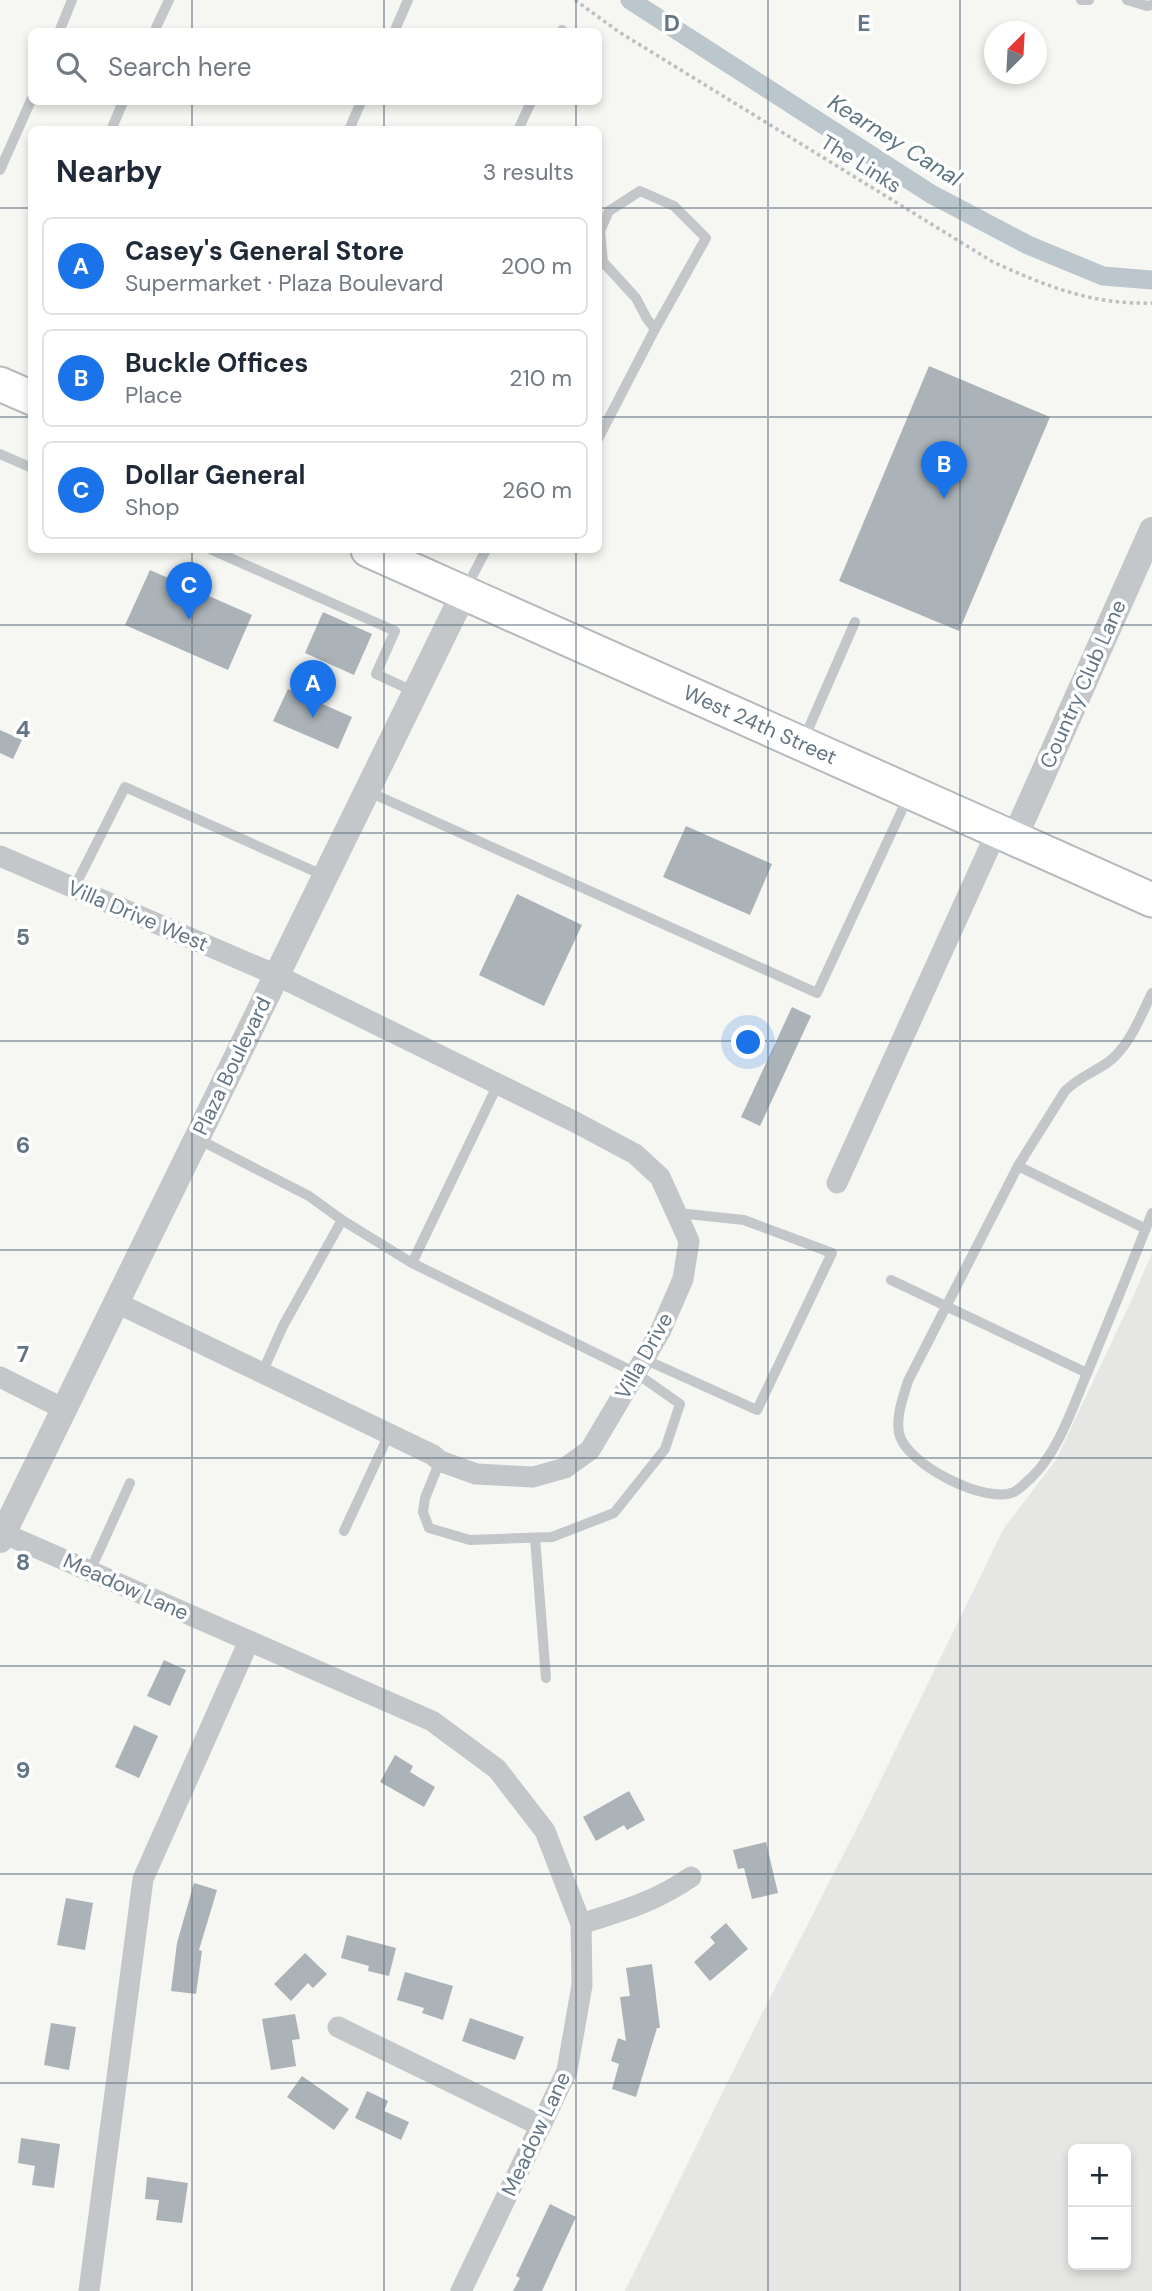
<!DOCTYPE html>
<meta charset="utf-8">
<style>
:root{--surface:#fff;--page:#f6f6f7;--text:#1f2937;--muted:#747a83;--line:#e0e1e3;--accent:#1a73e8}
body{margin:0;font-family:"DM Sans",sans-serif;background:var(--page);color:var(--text)}
.controls{position:absolute;right:21px;bottom:21px;display:grid;overflow:hidden;border-radius:10px;box-shadow:0 4px 10px #0003}
.controls button{width:63px;height:63px;display:grid;place-items:center;padding:0;border:0;border-bottom:2px solid var(--line);background:var(--surface);color:var(--text);font:35px sans-serif}
.compass{position:absolute;left:984px;top:21px;width:63px;height:63px;border-radius:50%;background:var(--surface);box-shadow:0 4px 10px #0003;rotate:24deg}
.you{position:absolute;left:749px;top:1043px;width:24px;height:24px;margin:-18px;border:5px solid #fff;border-radius:50%;background:#1a73e8;box-shadow:0 0 0 10px #1a73e833}
.badge{display:grid;place-items:center;width:46px;height:46px;border-radius:50%;background:var(--accent);color:#fff;font-size:23px;font-weight:700}
.pin{position:absolute;translate:-50% -58px;filter:drop-shadow(0 2px 4px #0008)}
.pin::after{content:'';position:absolute;top:37px;width:24px;height:21px;background:inherit;clip-path:polygon(0 0,100% 0,50% 100%)}
.list{margin:0;padding:0;list-style:none}
h2{display:flex;justify-content:space-between;align-items:center;height:91px;margin:0;padding:0 28px;font-size:30px}
h2 small{font-size:23px;font-weight:400;color:var(--muted)}
.list li{display:grid;grid-template-columns:46px 1fr auto;gap:21px;align-items:center;box-sizing:border-box;height:98px;margin:0 14px 14px;padding:0 14px;border:2px solid var(--line);border-radius:10px}
.list b{display:block;font-size:26px;white-space:nowrap}
.list p{margin:0;font-size:23px;white-space:nowrap;color:var(--muted)}
.list em{font-size:23px;font-style:normal;color:var(--muted)}
.icon{flex:none;width:38px;height:38px;fill:none;stroke:currentColor;stroke-width:2;stroke-linecap:round;stroke-linejoin:round}
.map{position:relative;flex:none;width:1152px;height:2291px;overflow:hidden}
.search{position:absolute;background:var(--surface);box-shadow:0 4px 10px #0003;left:28px;top:28px;width:574px;height:77px;display:flex;align-items:center;gap:18px;box-sizing:border-box;padding:0 24px;border-radius:10px;color:var(--muted);font-size:26px}
.panel{position:absolute;background:var(--surface);box-shadow:0 4px 10px #0003;left:28px;top:126px;width:574px;height:427px;border-radius:10px}
.map>svg:first-child{display:block}
</style>
<div class="map">
<svg width="1152" height="2291" viewBox="0 0 1152 2291">
<rect width="100%" height="100%" fill="#f6f6f2"/>
<path fill="#e6e7e5" fill-rule="evenodd" d="M1152,1253V2291H625L743,2051L866,1810L1004,1528L1056,1460L1132,1299ZM1073,2149H1126V2265H1073Z"/>
<g fill="none" stroke-linecap="round" stroke-linejoin="round">
<path stroke="#bcc7cd" stroke-width="19" d="M630,0L931,194L1028,245L1103,276L1152,280"/>
</g>
<g fill="#abb3b8">
<path d="M929,366L1050,417L959,631L839,581Z"/>
<path d="M150,570L252,615L228,670L125,625Z"/>
<path d="M323,612L372,634L354,675L305,653Z"/>
<path d="M288,689L352,717L338,749L273,721Z"/>
<path d="M0,730L22,740L13,759L0,753Z"/>
<path d="M686,826L772,864L750,915L663,877Z"/>
<path d="M517,894L582,925L544,1006L479,975Z"/>
<path d="M792,1007L811,1016L760,1126L741,1117Z"/>
<path d="M164,1660L186,1670L170,1706L147,1696Z"/>
<path d="M134,1725L158,1736L139,1778L115,1767Z"/>
<path d="M395,1755L413,1766L410,1772L435,1787L424,1807L380,1782Z"/>
<path d="M629,1791L645,1820L627,1830L624,1825L596,1841L583,1817Z"/>
<path d="M766,1842L778,1893L752,1899L744,1868L738,1869L733,1850Z"/>
<path d="M194,1883L217,1890L199,1950L202,1951L196,1994L171,1991L177,1943Z"/>
<path d="M66,1898L93,1903L85,1950L57,1945Z"/>
<path d="M726,1923L748,1949L710,1981L694,1962L715,1943L710,1937Z"/>
<path d="M347,1935L396,1948L389,1976L368,1971L369,1966L341,1958Z"/>
<path d="M305,1953L327,1974L313,1988L308,1983L291,2001L274,1984Z"/>
<path d="M652,1964L660,2028H657L636,2097L612,2089L619,2064L611,2061L618,2038L626,2041L620,1997L630,1996L626,1968Z"/>
<path d="M405,1972L453,1986L443,2020L422,2013L424,2008L397,2000Z"/>
<path d="M295,2014L300,2039L292,2040L296,2066L271,2070L262,2019Z"/>
<path d="M470,2018L524,2037L515,2060L462,2041Z"/>
<path d="M51,2023L76,2027L69,2070L44,2065Z"/>
<path d="M302,2076L349,2109L334,2130L287,2097Z"/>
<path d="M367,2091L388,2101L384,2111L409,2122L401,2140L355,2118Z"/>
<path d="M21,2138L60,2144L54,2188L32,2185L35,2166L18,2163Z"/>
<path d="M147,2177L188,2183L182,2223L156,2220L159,2200L145,2199Z"/>
<path d="M550,2204L576,2217L542,2291H513L520,2278L516,2276Z"/>
</g>
<g fill="none" stroke-linecap="round" stroke-linejoin="round">
<defs>
<g id="primary">
<path d="M0,384L32,398"/>
<path d="M368,550L1152,900"/>
</g>
</defs>
<use href="#primary" stroke="#b6babe" stroke-width="37"/>
<path stroke="#bdbfc1" stroke-width="3.5" stroke-dasharray="3.5 3.5" stroke-linecap="butt" d="M575,0L619,32L993,262C1046,286 1092,305 1152,303"/>
<g stroke="#c3c7ca" stroke-width="10">
<path d="M1081,0H1089"/>
<path d="M1127,0L1147,6L1152,5"/>
<path d="M59,32L72,0"/>
<path d="M154,32L169,0"/>
<path d="M394,32L408,0"/>
<path d="M562,32V30"/>
<path d="M111,130L123,102"/>
<path d="M349,130L361,102"/>
<path d="M518,130L531,102"/>
<path d="M0,170L32,98"/>
<path d="M640,191L674,206L706,238L655,329L647,319L636,298L603,262L600,231L609,211Z"/>
<path d="M598,439L655,329"/>
<path d="M0,454L32,468"/>
<path d="M212,550L395,631L376,674L415,692"/>
<path d="M465,590L486,550"/>
<path d="M803,741L855,622"/>
<path d="M367,791L817,993L909,795"/>
<path d="M74,888L125,787L325,876"/>
<path d="M196,1138L309,1196L342,1220L412,1263L636,1373L680,1404L665,1449L614,1513L552,1537L470,1540L429,1528L423,1512L425,1498L440,1461"/>
<path d="M1018,1166L1065,1091C1078,1078 1092,1073 1107,1063C1130,1046 1140,1017 1152,993"/>
<path d="M1146,1229L1018,1166L908,1381C903,1398 896,1415 899,1433C905,1464 986,1505 1014,1492C1020,1489 1026,1482 1031,1478C1059,1451 1073,1406 1088,1371C1110,1318 1131,1266 1152,1213"/>
<path d="M412,1263L498,1084"/>
<path d="M891,1280L1087,1373"/>
<path d="M644,1359L757,1410L832,1253L744,1220L678,1213"/>
<path d="M262,1373L283,1326L342,1220"/>
<path d="M344,1531L389,1434"/>
<path d="M535,1538L546,1678"/>
<path d="M90,1571L130,1483"/>
</g>
<g stroke="#c3c7ca" stroke-width="21">
<path d="M0,856L276,975L575,1122L635,1154L660,1177L689,1241L683,1279L660,1332L590,1450L565,1468L533,1477L476,1474L440,1461L433,1455L115,1302"/>
<path d="M837,1183L997,831"/>
<path d="M0,1377L64,1409"/>
<path d="M3,1533L432,1721L497,1769L545,1831L581,1924L582,1985L567,2071L461,2291"/>
<path d="M581,1924C622,1911 655,1902 691,1877"/>
<path d="M338,2027L541,2126"/>
<path d="M89,2291L143,1879L249,1641"/>
</g>
<g stroke="#c3c7ca" stroke-width="26">
<path d="M1014,839L1152,530"/>
<path d="M0,1540L464,593"/>
</g>
<use href="#primary" stroke="#fff" stroke-width="33"/>
</g>
<path fill="none" stroke="#647584" stroke-width="2" stroke-opacity="0.55" d="M192,0V32M384,0V32M576,0V32M768,0V2291M960,0V2291M192,102V130M384,102V130M576,102V130M0,208H32M598,208H1152M0,417H32M598,417H1152M192,550V2291M384,550V2291M576,550V2291M0,625H1152M0,833H1152M0,1041H1152M0,1250H1152M0,1458H1152M0,1666H1152M0,1874H1152M0,2083H1152"/>
<g text-anchor="middle" stroke-width="7" stroke-linejoin="round" paint-order="stroke">
<g font-size="21" fill="#647584" stroke="#fff">
<text transform="translate(861 164) rotate(32)" y="7">The Links</text>
<text transform="translate(1083 684) rotate(-66)" y="7">Country Club Lane</text>
<text transform="translate(760 725) rotate(24)" y="7">West 24th Street</text>
<text transform="translate(138 916) rotate(23)" y="7">Villa Drive West</text>
<text transform="translate(232 1066) rotate(-64)" y="7">Plaza Boulevard</text>
<text transform="translate(644 1356) rotate(-61)" y="7">Villa Drive</text>
<text transform="translate(126 1587) rotate(24)" y="7">Meadow Lane</text>
<text transform="translate(536 2134) rotate(-65)" y="7">Meadow Lane</text>
</g>
<g font-size="23" font-style="italic" fill="#5f7781" stroke="#fff">
<text transform="translate(895 140) rotate(32)" y="8">Kearney Canal</text>
</g>
</g>
<g font-size="23" text-anchor="middle" font-weight="bold" fill="#647584" stroke="#fff" stroke-width="7" stroke-linejoin="round" paint-order="stroke">
<text x="672" y="31">D</text>
<text x="864" y="31">E</text>
<text x="23" y="737">4</text>
<text x="23" y="945">5</text>
<text x="23" y="1153">6</text>
<text x="23" y="1362">7</text>
<text x="23" y="1570">8</text>
<text x="23" y="1778">9</text>
</g>
</svg>
<div class="controls">
<button>+</button>
<button>−</button>
</div>
<svg class="compass" viewBox="-18 -18 36 36"><path d="M0-13l5 13h-10z" fill="#e53935"/><path d="M0 13l5-13h-10z" fill="#747a83"/></svg>
<div class="you"></div>
<div class="pin badge" style="left:313px;top:718px">A</div>
<div class="pin badge" style="left:944px;top:499px">B</div>
<div class="pin badge" style="left:189px;top:620px">C</div>
<div class="search"><svg class="icon" aria-label="search" viewBox="0 0 24 24"><circle cx="10" cy="10" r="6"/><path d="M15 15l6 6"/></svg>Search here</div>
<section class="panel">
<h2>Nearby<small>3 results</small></h2>
<ul class="list">
<li><span class="badge">A</span><div><b>Casey's General Store</b><p>Supermarket · Plaza Boulevard</p></div><em>200 m</em></li>
<li><span class="badge">B</span><div><b>Buckle Offices</b><p>Place</p></div><em>210 m</em></li>
<li><span class="badge">C</span><div><b>Dollar General</b><p>Shop</p></div><em>260 m</em></li>
</ul>
</section>
</div>
